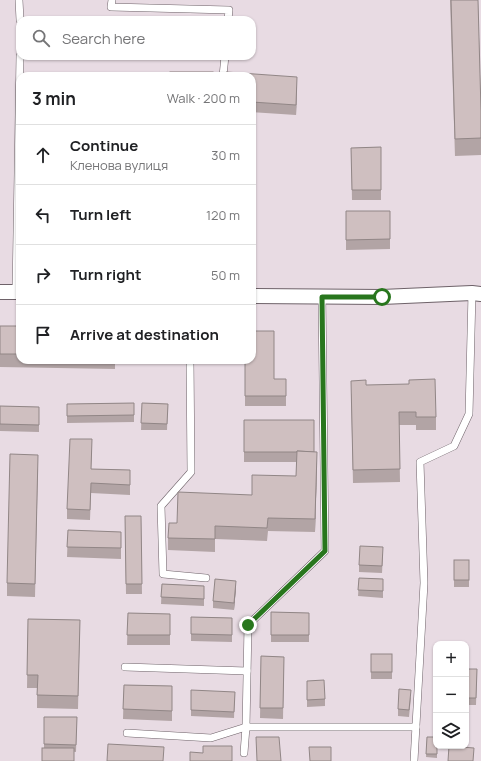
<!DOCTYPE html>
<meta charset="utf-8">
<style>
:root{--surface:#fff;--page:#f2f2f2;--text:#202124;--muted:#757577;--line:#e0e0e0}
body{margin:0;font-family:Manrope,sans-serif;background:var(--page);color:var(--text)}
.controls{position:absolute;right:12px;bottom:12px;display:grid;overflow:hidden;border-radius:8px;box-shadow:0 1px 3px #0004}
.controls button{width:36px;height:36px;display:grid;place-items:center;padding:0;border:0;border-bottom:1px solid var(--line);background:var(--surface);color:var(--text);font:20px sans-serif}
.stop{position:absolute;width:12px;height:12px;margin:-9px;border:3px solid #28761d;border-radius:50%;background:#fff}
.stop.end{background:#28761d;border-color:#fff;box-shadow:0 1px 4px #0008}
.list{margin:0;padding:0;list-style:none}
h2{display:flex;justify-content:space-between;align-items:center;height:52px;margin:0;padding:0 16px;font-size:17px}
h2 small{font-size:13px;font-weight:400;color:var(--muted)}
.list li{display:grid;grid-template-columns:26px 1fr auto;gap:12px;align-items:center;box-sizing:border-box;height:60px;padding:0 16px;border-top:1px solid var(--line)}
.list b{display:block;font-size:15px;white-space:nowrap}
.list p{margin:0;font-size:13px;white-space:nowrap;color:var(--muted)}
.list em{font-size:13px;font-style:normal;color:var(--muted)}
.icon{flex:none;width:22px;height:22px;fill:none;stroke:currentColor;stroke-width:2;stroke-linecap:round;stroke-linejoin:round}
.map{position:relative;flex:none;width:481px;height:761px;overflow:hidden}
.search{position:absolute;background:var(--surface);box-shadow:0 1px 3px #0004;left:16px;top:16px;width:240px;height:44px;display:flex;align-items:center;gap:10px;box-sizing:border-box;padding:0 14px;border-radius:12px;color:var(--muted);font-size:15px}
.panel{position:absolute;background:var(--surface);box-shadow:0 1px 3px #0004;left:16px;top:72px;width:240px;height:292px;border-radius:12px}
.map>svg:first-child{display:block}
</style>
<div class="map">
<svg width="481" height="761" viewBox="0 0 481 761">
<rect width="100%" height="100%" fill="#e8dbe3"/>
<g fill="none" stroke-linecap="round" stroke-linejoin="round">
<defs>
<g id="service">
<path d="M19,0L20,20"/>
<path d="M112,0L111,7L229,10L228,20"/>
<path d="M223,76L225,56"/>
<path d="M16,292L20,56"/>
<path d="M190,360L191,472L161,506L163,574L206,578"/>
<path d="M125,667L247,671"/>
<path d="M127,733L211,738L246,727H416"/>
<path d="M244,753L246,727L248,625L325,551L322,297"/>
<path d="M414,761L424,583L420,462L454,446L469,414L472,293"/>
</g>
<g id="minor">
<path d="M0,292H20"/>
<path d="M252,296L382,297L472,293L481,294"/>
</g>
</defs>
<use href="#service" stroke="#6e6269" stroke-width="8"/>
<use href="#minor" stroke="#6e6269" stroke-width="16"/>
<use href="#service" stroke="#fff" stroke-width="7"/>
<use href="#minor" stroke="#fff" stroke-width="14"/>
</g>
<g fill="#b2a4a5">
<path d="M450,0H478L481,111V155L455,156Z"/>
<path d="M252,76L297,87L296,115L252,112Z"/>
<path d="M381,147V200H352L351,148Z"/>
<path d="M346,211H390V249L346,250Z"/>
<path d="M0,326H20V360H115V369L0,367Z"/>
<path d="M245,360L274,379H286V406H245Z"/>
<path d="M366,385L436,417V430H416V425H399L400,482L353,483L351,394Z"/>
<path d="M134,403V422L67,423V404Z"/>
<path d="M142,403L168,404L167,430H141Z"/>
<path d="M0,406L39,407V432L0,431Z"/>
<path d="M244,420L314,452L317,465L315,532L268,531L267,541L215,539V552L168,550V538L177,523L252,495L296,476L297,462H244Z"/>
<path d="M92,449L91,469L130,470V495L91,493L90,520L67,519V509Z"/>
<path d="M38,467L35,597L7,596V583Z"/>
<path d="M125,516H141L142,594H126Z"/>
<path d="M68,530L121,532V559L67,557Z"/>
<path d="M383,554L382,573L359,572V565Z"/>
<rect x="454" y="560" width="15" height="27"/>
<path d="M359,578L383,579V598L358,596Z"/>
<path d="M162,584L204,586V606L161,604Z"/>
<path d="M236,588L234,610L213,608V601Z"/>
<path d="M271,612L309,613V642H271Z"/>
<path d="M128,613L170,614V645H127Z"/>
<path d="M191,617L232,618V642L191,641Z"/>
<path d="M28,619L80,620L78,709L37,708V688H27Z"/>
<rect x="371" y="654" width="21" height="25"/>
<path d="M261,656L284,657L283,719L260,718Z"/>
<path d="M466,669H477L476,705H466Z"/>
<path d="M307,681L325,699V706L307,707Z"/>
<path d="M124,685L172,686V721L123,719Z"/>
<path d="M235,692L234,718L191,716V710Z"/>
<path d="M411,697L409,717L398,716V709Z"/>
<path d="M44,717H77L76,752L44,748Z"/>
<path d="M427,737L437,746V758L426,757Z"/>
</g>
<g fill="#918686">
<path d="M297,77V87L296,115V105Z"/>
<path d="M317,452V465L315,532V519Z"/>
<path d="M236,581V588L234,610V603Z"/>
</g>
<g fill="#cfbfc0" stroke="#918686">
<path d="M451,0H478L481,111V138L455,139Z"/>
<rect x="170" y="72" width="43" height="4"/>
<path d="M226,72L297,77L296,105L252,102V76H226Z"/>
<path d="M381,147V190H352L351,148Z"/>
<path d="M346,211H390V239L346,240Z"/>
<rect x="0" y="326" width="20" height="28"/>
<path d="M252,331H274V379H286V396H245V360H252Z"/>
<path d="M435,379L436,417H416V412H399L400,469L353,470L351,381L366,380V385L409,384V380Z"/>
<path d="M134,403V415L67,416V404Z"/>
<path d="M142,403L168,404L167,424L141,423Z"/>
<path d="M0,406L39,407V425L0,424Z"/>
<path d="M244,420H314V452L297,451V452H244Z"/>
<path d="M70,439H92L91,469L130,470V485L91,483L90,510L67,509Z"/>
<path d="M297,451L317,452L315,519L268,518L267,528L215,526V539L168,538L169,523H177L178,492L252,495V475L296,476Z"/>
<path d="M10,454L38,455L35,584L7,583Z"/>
<path d="M125,516H141L142,584H126Z"/>
<path d="M68,530L121,532V548L67,547Z"/>
<path d="M360,546L383,547L382,566L359,565Z"/>
<rect x="454" y="560" width="15" height="20"/>
<path d="M359,578L383,579V591L358,590Z"/>
<path d="M215,579L236,581L234,603L213,601Z"/>
<path d="M162,584L204,586V599L161,597Z"/>
<path d="M271,612L309,613V635H271Z"/>
<path d="M128,613L170,614V635H127Z"/>
<path d="M191,617L232,618V635L191,634Z"/>
<path d="M28,619L80,620L78,696L37,695L38,675H27Z"/>
<rect x="371" y="654" width="21" height="18"/>
<path d="M261,656L284,657L283,708H260Z"/>
<path d="M466,669H477L476,698H466Z"/>
<path d="M324,680L325,699L307,700V681Z"/>
<path d="M124,685L172,686V711L123,709Z"/>
<path d="M399,689L411,690L409,710L398,709Z"/>
<path d="M191,690L235,692L234,712L191,710Z"/>
<path d="M44,717H77L76,745L44,744Z"/>
<path d="M256,737H279L281,761H257Z"/>
<path d="M427,737H436V746H437V754H426Z"/>
<path d="M108,744L164,747L163,761H107Z"/>
<path d="M203,746H232V761H190V752L203,753Z"/>
<path d="M449,746L474,748L473,761H448Z"/>
<path d="M309,747H331V761H310Z"/>
<rect x="42" y="748" width="32" height="13"/>
</g>
<g fill="none" stroke-linecap="round" stroke-linejoin="round">
<path stroke="#28761d" stroke-width="5" d="M248,625L325,551L322,297H382"/>
</g>
</svg>
<div class="controls">
<button>+</button>
<button>−</button>
<button><svg class="icon" aria-label="layers" viewBox="0 0 24 24"><path d="M12 4l9 5-9 5-9-5zM3 14l9 5 9-5"/></svg></button>
</div>
<div class="stop" style="left:382px;top:297px"></div>
<div class="stop end" style="left:248px;top:625px"></div>
<div class="search"><svg class="icon" aria-label="search" viewBox="0 0 24 24"><circle cx="10" cy="10" r="6"/><path d="M15 15l6 6"/></svg>Search here</div>
<section class="panel">
<h2>3 min<small>Walk · 200 m</small></h2>
<ul class="list">
<li><svg class="icon" aria-label="ahead" viewBox="0 0 24 24"><path d="M12 20V5M6 11l6-6 6 6"/></svg><div><b>Continue</b><p>Кленова вулиця</p></div><em>30 m</em></li>
<li><svg class="icon" aria-label="left" viewBox="0 0 24 24"><path d="M17 20v-9H6M10 6l-5 5 5 5"/></svg><div><b>Turn left</b></div><em>120 m</em></li>
<li><svg class="icon" aria-label="right" viewBox="0 0 24 24"><path d="M7 20v-9h11M14 6l5 5-5 5"/></svg><div><b>Turn right</b></div><em>50 m</em></li>
<li><svg class="icon" aria-label="arrive" viewBox="0 0 24 24"><path d="M6 21V4h12l-3 4 3 4H6"/></svg><div><b>Arrive at destination</b></div></li>
</ul>
</section>
</div>
